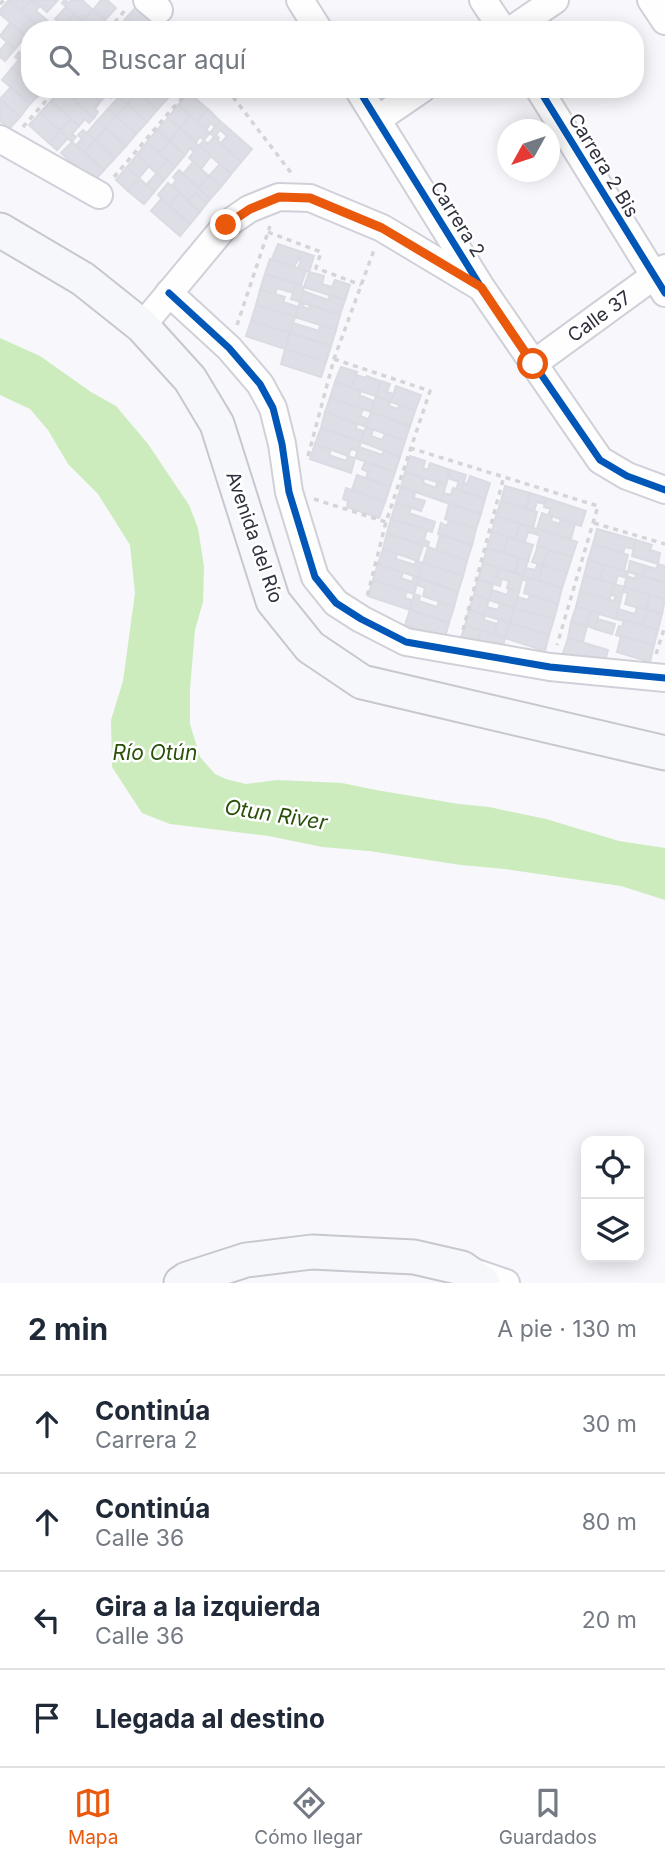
<!DOCTYPE html>
<html lang="es">
<meta charset="utf-8">
<style>
:root{--surface:#fff;--page:#f6f6f7;--text:#1f2937;--muted:#747a83;--line:#e0e1e3;--accent:#ea580c}
body{margin:0;font-family:Inter,sans-serif;background:var(--page);color:var(--text)}
.controls{position:absolute;right:21px;bottom:21px;display:grid;overflow:hidden;border-radius:14px;box-shadow:0 4px 18px #0003}
.controls button{width:63px;height:63px;display:grid;place-items:center;padding:0;border:0;border-bottom:2px solid var(--line);background:var(--surface);color:var(--text);font:35px sans-serif}
.compass{position:absolute;left:497px;top:119px;width:63px;height:63px;border-radius:50%;background:var(--surface);box-shadow:0 4px 18px #0003;rotate:230deg}
.stop{position:absolute;width:21px;height:21px;margin:-16px;border:5px solid #ea580c;border-radius:50%;background:#fff}
.stop.end{background:#ea580c;border-color:#fff;box-shadow:0 2px 7px #0008}
.list{margin:0;padding:0;list-style:none}
h2{display:flex;justify-content:space-between;align-items:center;height:91px;margin:0;padding:0 28px;font-size:30px}
h2 small{font-size:23px;font-weight:400;color:var(--muted)}
.list li{display:grid;grid-template-columns:46px 1fr auto;gap:21px;align-items:center;box-sizing:border-box;height:98px;padding:0 28px;border-top:2px solid var(--line)}
.list b{display:block;font-size:26px;white-space:nowrap}
.list p{margin:0;font-size:23px;white-space:nowrap;color:var(--muted)}
.list em{font-size:23px;font-style:normal;color:var(--muted)}
.icon{flex:none;width:38px;height:38px;fill:none;stroke:currentColor;stroke-width:2;stroke-linecap:round;stroke-linejoin:round}
.map{position:relative;flex:none;width:665px;height:1283px;overflow:hidden}
.search{position:absolute;background:var(--surface);box-shadow:0 4px 18px #0003;left:21px;right:21px;top:21px;height:77px;display:flex;align-items:center;gap:18px;box-sizing:border-box;padding:0 24px;border-radius:28px;color:var(--muted);font-size:26px}
.sheet{height:483px;background:var(--surface)}
nav{display:flex;justify-content:space-around;align-items:center;box-sizing:border-box;height:98px;border-top:2px solid var(--line);background:var(--surface);font-size:19px;color:var(--muted)}
nav a{display:grid;justify-items:center;gap:4px}
nav .on{color:var(--accent)}
.map>svg:first-child{display:block}
</style>
<div class="map">
<svg width="665" height="1283" viewBox="0 0 665 1283">
<rect width="100%" height="100%" fill="#f7f7fc"/>
<path fill="#cdecbe" d="M0,338L40,356L91,392L116,406L148,444L189,505L198,528L204,567L203,602L195,630L190,689V724L200,757L215,774L226,779L246,784L277,780L342,783L376,790L459,804L489,807L546,819L619,841L665,848V900L621,886L505,869L461,865L369,851L322,847L269,836L170,824L142,813L112,767L111,720L123,681L135,593L130,545L98,494L68,464L48,430L30,409L0,395Z"/>
<g fill="#dedee6" stroke="#dadbe3" stroke-width="2">
<path d="M9,0H31L21,11Z"/>
<path d="M9,0L36,24L30,30L26,36L0,14V10Z"/>
<path d="M31,0L40,6L36,11L47,20L40,28L21,11Z"/>
<path d="M33,0H58L47,12Z"/>
<path d="M65,0L69,3L71,0H82L93,10L82,21L62,3Z"/>
<path d="M101,0H107L116,8L105,20L93,10Z"/>
<path d="M137,6L153,20L145,30H140L127,17Z"/>
<path d="M66,7L74,14L64,27L55,19Z"/>
<path d="M93,10L105,20L96,30H92L82,21Z"/>
<path d="M74,14L77,17L92,30H67L64,27Z"/>
<path d="M127,17L140,30H116Z"/>
<path d="M10,23L26,36L15,49L0,36Z"/>
<path d="M7,42L15,49L5,61L0,57V50Z"/>
<path d="M19,52L30,62L29,82L12,68L19,60L15,57Z"/>
<path d="M12,68L30,83V89H37L41,93L30,104L2,80Z"/>
<path d="M11,87L30,104L20,117L0,99Z"/>
<path d="M62,89H84L74,100Z"/>
<path d="M62,89L94,118L89,123L85,119L79,126L51,101Z"/>
<path d="M84,89L100,102L95,109L98,112L94,118L74,100Z"/>
<path d="M98,89H111L115,94L111,98L107,94L100,102L93,95Z"/>
<path d="M123,89H134L138,92L127,104L119,97L124,91Z"/>
<path d="M141,89H158L168,98L157,110L138,92Z"/>
<path d="M138,92L157,110L147,122L127,104Z"/>
<path d="M189,93L208,109L197,122L178,105Z"/>
<path d="M119,97L127,104L116,116L108,109Z"/>
<path d="M0,99L20,117L9,129L0,121Z"/>
<path d="M51,101L71,119L60,131L40,113Z"/>
<path d="M127,104L147,122L136,134L116,116Z"/>
<path d="M178,105L190,116L180,128L168,118Z"/>
<path d="M108,109L116,116L105,128L97,121Z"/>
<path d="M208,109L220,121L215,127L211,123L206,130L197,122Z"/>
<path d="M40,113L60,131L49,143L29,125Z"/>
<path d="M116,116L136,134L126,146L106,128Z"/>
<path d="M190,116L210,133L204,140L200,137L196,142L180,128Z"/>
<path d="M168,118L180,128L170,141L157,130Z"/>
<path d="M71,119L79,126L72,134L76,137L72,142L60,131Z"/>
<path d="M97,121L106,128L95,140L87,133Z"/>
<path d="M220,121L252,149L241,162L221,143L227,136L220,130L216,135L219,138L217,140L210,133Z"/>
<path d="M106,128L126,146L115,158L95,140Z"/>
<path d="M180,128L199,146L194,152L190,148L185,155L170,141Z"/>
<path d="M83,130L95,140L84,152L76,145L82,139L78,135Z"/>
<path d="M157,130L170,141L159,153L147,142Z"/>
<path d="M60,131L68,138L57,150L49,143Z"/>
<path d="M214,137L241,162L231,174L199,146L204,140L208,144Z"/>
<path d="M95,140L115,158L104,170L84,152Z"/>
<path d="M170,141L185,155L175,167L159,153Z"/>
<path d="M72,142L104,170L93,182L61,153Z"/>
<path d="M147,142L167,160L156,173L137,155Z"/>
<path d="M199,146L211,156L201,169L189,158Z"/>
<path d="M137,155L149,166L139,178L127,167Z"/>
<path d="M167,160L175,167L164,180L156,173Z"/>
<path d="M193,162L209,176L198,188L183,174Z"/>
<path d="M220,164L231,174L221,187L209,176Z"/>
<path d="M127,167L139,178L128,191L116,180Z"/>
<path d="M179,170L210,199L207,203L195,193L188,201L172,186L176,180L173,177Z"/>
<path d="M157,173L164,180L154,192L146,185Z"/>
<path d="M209,176L221,187L210,199L198,188Z"/>
<path d="M139,178L154,192L144,204L128,191Z"/>
<path d="M168,183L180,193L169,206L158,195Z"/>
<path d="M180,193L200,212L190,224L169,206Z"/>
<path d="M195,193L207,203L200,212L188,201Z"/>
<path d="M161,199L190,224L180,236L151,211Z"/>
<path d="M278,244L302,252L294,267L272,259Z"/>
<path d="M302,252L314,256L309,272L298,268L301,261L299,260Z"/>
<path d="M270,259L306,271L301,285L265,274Z"/>
<path d="M309,272L324,276L322,284L332,287L335,280L350,285L345,300L304,287Z"/>
<path d="M265,274L296,284L293,293L277,288L275,294L260,290Z"/>
<path d="M296,284L304,287L300,302L291,299Z"/>
<path d="M260,290L285,297L283,302L298,307L295,317L256,305Z"/>
<path d="M303,291L328,300L330,295L345,300L340,315L300,302Z"/>
<path d="M300,302L304,303L303,307L309,309L310,305L340,315L336,330L295,317Z"/>
<path d="M256,305L295,317L290,333L251,321Z"/>
<path d="M251,321L290,333L285,349L246,336Z"/>
<path d="M293,323L319,331L320,325L336,330L331,346L290,333Z"/>
<path d="M290,333L331,346L326,362L285,349Z"/>
<path d="M285,349L326,362L321,377L281,364Z"/>
<path d="M341,367L357,372L351,388L335,382Z"/>
<path d="M356,375L366,378L367,376L380,381L376,396L351,388Z"/>
<path d="M381,381L390,384L387,392L393,394L391,402L376,396Z"/>
<path d="M335,382L361,391L359,395L374,401L371,412L330,398Z"/>
<path d="M396,386L421,395L415,411L391,402Z"/>
<path d="M376,396L390,402L389,406L398,409L399,405L415,411L410,426L371,412Z"/>
<path d="M330,398L363,409L360,416L368,419L366,427L325,412Z"/>
<path d="M325,412L357,424L356,429L364,431L361,442L321,428Z"/>
<path d="M371,412L410,426L405,441L366,427Z"/>
<path d="M366,427L373,430L371,436L382,440L385,434L405,441L400,457L361,442Z"/>
<path d="M321,428L361,442L358,451L351,449L348,456L315,444Z"/>
<path d="M315,444L331,450L329,455L346,461L348,456L355,458L351,473L310,459Z"/>
<path d="M359,447L382,455L384,451L400,457L395,472L355,458Z"/>
<path d="M410,456L425,461L423,468L428,470L430,463L450,470L446,485L405,472Z"/>
<path d="M365,462L395,472L390,487L366,478L368,472L362,469Z"/>
<path d="M450,470L466,475L461,491L456,489L459,482L448,478Z"/>
<path d="M405,472L424,478L423,483L436,488L437,482L446,485L441,501L401,487Z"/>
<path d="M357,475L390,487L385,502L352,490Z"/>
<path d="M470,476L490,483L485,499L461,491L463,483L467,484Z"/>
<path d="M505,486L530,493L526,508L501,501Z"/>
<path d="M401,487L415,492L414,498L425,501L421,511L396,503Z"/>
<path d="M346,488L385,502L379,518L347,507L348,501L343,499Z"/>
<path d="M453,488L485,499L481,514L441,501L443,493L451,495Z"/>
<path d="M530,493L546,498L545,504L537,502L534,511L526,508Z"/>
<path d="M546,498L586,511L581,526L548,515L551,509L544,507Z"/>
<path d="M501,501L537,512L533,528L496,516Z"/>
<path d="M396,503L411,508L409,513L435,522L432,532L391,519Z"/>
<path d="M449,504L481,514L476,529L445,519Z"/>
<path d="M542,513L552,517L551,521L559,524L561,520L575,524L571,539L537,529Z"/>
<path d="M496,516L520,524L515,539L492,532Z"/>
<path d="M391,519L427,530L424,540L429,542L428,547L387,533Z"/>
<path d="M449,520L476,529L472,545L438,534L441,523L447,526Z"/>
<path d="M520,524L537,529L536,534L528,532L525,542L515,539Z"/>
<path d="M537,529L577,542L572,557L537,546L540,536L536,534Z"/>
<path d="M597,529L636,540L634,549L625,547L623,553L593,544Z"/>
<path d="M492,532L508,537L503,553L487,548Z"/>
<path d="M387,533L423,546L418,561L383,549Z"/>
<path d="M440,535L472,545L467,561L436,550Z"/>
<path d="M508,537L533,545L528,561L503,553Z"/>
<path d="M636,540L652,545L650,550L660,553L658,564L632,556Z"/>
<path d="M593,544L628,555L624,571L588,560Z"/>
<path d="M538,546L548,549L543,565L532,562Z"/>
<path d="M428,547L467,561L463,576L423,563Z"/>
<path d="M487,548L519,558L515,573L483,563Z"/>
<path d="M383,549L397,554L396,559L415,565L416,561L423,563L419,578L378,564Z"/>
<path d="M548,550L572,557L567,573L543,565Z"/>
<path d="M519,558L528,561L523,576L515,573Z"/>
<path d="M588,560L604,565L600,580L584,576Z"/>
<path d="M630,561L646,566L643,576L628,572Z"/>
<path d="M423,563L463,576L458,592L419,578Z"/>
<path d="M483,563L499,568L496,577L502,578L500,586L478,579Z"/>
<path d="M378,564L403,573L401,578L412,582L414,576L419,578L414,594L373,580Z"/>
<path d="M538,564L543,565L538,581L523,576L526,568L535,570Z"/>
<path d="M658,564L665,566V583L643,576L646,566L656,569Z"/>
<path d="M543,565L567,573L562,588L538,581Z"/>
<path d="M604,565L628,572L626,578L618,575L615,585L600,580Z"/>
<path d="M499,568L523,576L519,592L507,588L509,581L496,577Z"/>
<path d="M636,574L665,583V599L624,587L627,576L635,579Z"/>
<path d="M523,576L562,588L558,604L524,593L527,581L522,579Z"/>
<path d="M584,576L614,584L609,600L580,591Z"/>
<path d="M419,578L458,592L454,607L423,596L425,588L417,585Z"/>
<path d="M478,579L493,584L489,600L474,595Z"/>
<path d="M373,580L407,591L405,598L412,600L410,610L368,596Z"/>
<path d="M614,584L624,587L620,603L614,601L616,596L611,595Z"/>
<path d="M624,587L650,595L646,610L625,604L628,593L623,592Z"/>
<path d="M509,589L519,592L514,608L489,600L492,590L507,595Z"/>
<path d="M580,591L620,603L616,619L576,607Z"/>
<path d="M414,594L420,596L419,601L437,607L439,602L454,607L449,623L410,610Z"/>
<path d="M474,595L489,600L484,615L469,610Z"/>
<path d="M530,595L558,604L554,619L514,608L517,597L528,600Z"/>
<path d="M650,595L665,599L662,614L646,610Z"/>
<path d="M500,603L514,608L510,623L484,615L487,607L498,610Z"/>
<path d="M576,607L591,611L587,626L571,622Z"/>
<path d="M637,607L648,610L643,626L616,619L618,609L635,614Z"/>
<path d="M514,608L554,619L549,635L510,623Z"/>
<path d="M410,610L449,623L445,637L405,625Z"/>
<path d="M469,610L485,615L484,620L497,624L494,635L465,626Z"/>
<path d="M648,610L662,614L658,630L643,626Z"/>
<path d="M591,611L599,613L595,629L587,626Z"/>
<path d="M499,619L510,623L505,638L494,635Z"/>
<path d="M597,619L615,624L612,634L595,629Z"/>
<path d="M624,620L658,630L654,645L616,635L619,626L622,627Z"/>
<path d="M571,622L587,626L583,642L568,638Z"/>
<path d="M510,623L549,635L545,651L505,638Z"/>
<path d="M465,626L481,630L476,646L460,641Z"/>
<path d="M481,630L505,638L501,654L476,646Z"/>
<path d="M621,636L654,645L650,662L617,652Z"/>
<path d="M568,638L608,650L604,665L563,653Z"/>
</g>
<g fill="none" stroke-linecap="round" stroke-linejoin="round">
<defs>
<g id="minor">
<path d="M147,0L159,10"/>
<path d="M300,0L319,30"/>
<path d="M483,0L503,30"/>
<path d="M651,0L665,21"/>
<path d="M511,30L555,0"/>
<path d="M358,89L481,287L600,460L627,476L665,490"/>
<path d="M539,89L665,293"/>
<path d="M378,119L422,89"/>
<path d="M0,139L99,195"/>
<path d="M169,293L229,348L260,384L273,408L282,444L289,492L315,577L336,603L361,619L406,642L550,667L665,678"/>
<path d="M142,326L226,225L249,209L279,197L310,198L382,228L477,285"/>
<path d="M533,364L665,268"/>
<path d="M465,1269L506,1283"/>
</g>
<g id="major">
<path d="M0,230L83,279L142,326L190,379L217,424L273,601L310,647L362,682L665,753"/>
<path d="M181,1283L187,1279L246,1260L312,1252L414,1257L462,1268L483,1283"/>
</g>
</defs>
<use href="#minor" stroke="#d0d0d9" stroke-width="30"/>
<use href="#major" stroke="#c7c8cf" stroke-width="37"/>
<g stroke="#d5d5d8" stroke-width="3.5" stroke-dasharray="5 5" stroke-linecap="butt">
<path d="M0,4L4,0"/>
<path d="M108,30L126,9"/>
<path d="M227,89L292,174"/>
<path d="M23,127L56,89"/>
<path d="M114,177L171,110L191,89"/>
<path d="M268,232L321,252L316,268L361,285"/>
<path d="M237,325L270,226"/>
<path d="M334,359L430,391L386,522L367,597"/>
<path d="M410,448L598,506L557,645"/>
<path d="M308,456L334,359L374,250"/>
<path d="M314,499L386,522"/>
<path d="M594,523L665,544"/>
<path d="M463,630L504,476"/>
<path d="M656,654L665,626"/>
</g>
<use href="#minor" stroke="#fefeff" stroke-width="26"/>
<use href="#major" stroke="#f6f7fa" stroke-width="33"/>
<defs>
<g id="cycleway">
<path d="M358,89L481,287L600,460L627,476L665,490"/>
<path d="M539,89L665,293"/>
<path d="M169,293L229,348L260,384L273,408L282,444L289,492L315,577L336,603L361,619L406,642L550,667L665,678"/>
</g>
</defs>
<use href="#cycleway" stroke="#fff" stroke-width="11"/>
<use href="#cycleway" stroke="#0057b8" stroke-width="7"/>
</g>
<g fill="none" stroke-linecap="round" stroke-linejoin="round">
<path stroke="#ea580c" stroke-width="9" d="M226,225L250,209L279,197L310,198L382,228L481,287L533,364"/>
</g>
<g text-anchor="middle" stroke-width="5" stroke-linejoin="round" paint-order="stroke">
<g font-size="19" fill="#2f303d" stroke="#fff">
<text transform="translate(604 165) rotate(59)" y="7">Carrera 2 Bis</text>
<text transform="translate(458 219) rotate(58)" y="7">Carrera 2</text>
<text transform="translate(599 316) rotate(-36)" y="7">Calle 37</text>
<text transform="translate(255 537) rotate(71)" y="7">Avenida del Río</text>
</g>
<g font-size="21" font-style="italic" fill="#2a510b" stroke="#fff">
<text x="155" y="760">Río Otún</text>
<text transform="translate(276 815) rotate(9)" y="7">Otun River</text>
</g>
</g>
</svg>
<div class="controls">
<button><svg class="icon" aria-label="locate" viewBox="0 0 24 24"><circle cx="12" cy="12" r="6"/><path d="M12 2v4M12 18v4M2 12h4M18 12h4"/></svg></button>
<button><svg class="icon" aria-label="layers" viewBox="0 0 24 24"><path d="M12 4l9 5-9 5-9-5zM3 14l9 5 9-5"/></svg></button>
</div>
<svg class="compass" viewBox="-18 -18 36 36"><path d="M0-13l5 13h-10z" fill="#e53935"/><path d="M0 13l5-13h-10z" fill="#747a83"/></svg>
<div class="stop" style="left:533px;top:364px"></div>
<div class="stop end" style="left:226px;top:225px"></div>
<div class="search"><svg class="icon" aria-label="search" viewBox="0 0 24 24"><circle cx="10" cy="10" r="6"/><path d="M15 15l6 6"/></svg>Buscar aquí</div>
</div>
<section class="sheet">
<h2>2 min<small>A pie · 130 m</small></h2>
<ul class="list">
<li><svg class="icon" aria-label="ahead" viewBox="0 0 24 24"><path d="M12 20V5M6 11l6-6 6 6"/></svg><div><b>Continúa</b><p>Carrera 2</p></div><em>30 m</em></li>
<li><svg class="icon" aria-label="ahead" viewBox="0 0 24 24"><path d="M12 20V5M6 11l6-6 6 6"/></svg><div><b>Continúa</b><p>Calle 36</p></div><em>80 m</em></li>
<li><svg class="icon" aria-label="left" viewBox="0 0 24 24"><path d="M17 20v-9H6M10 6l-5 5 5 5"/></svg><div><b>Gira a la izquierda</b><p>Calle 36</p></div><em>20 m</em></li>
<li><svg class="icon" aria-label="arrive" viewBox="0 0 24 24"><path d="M6 21V4h12l-3 4 3 4H6"/></svg><div><b>Llegada al destino</b></div></li>
</ul>
</section>
<nav>
<a class="on"><svg class="icon" aria-label="map" viewBox="0 0 24 24"><path d="M3 6l6-2 6 2 6-2v14l-6 2-6-2-6 2zM9 4v14M15 6v14"/></svg>Mapa</a>
<a><svg class="icon" aria-label="directions" viewBox="0 0 24 24"><path d="M12 3l9 9-9 9-9-9zM9 14v-3h6M13 9l2 2-2 2"/></svg>Cómo llegar</a>
<a><svg class="icon" aria-label="saved" viewBox="0 0 24 24"><path d="M7 4h10v16l-5-4-5 4z"/></svg>Guardados</a>
</nav>
